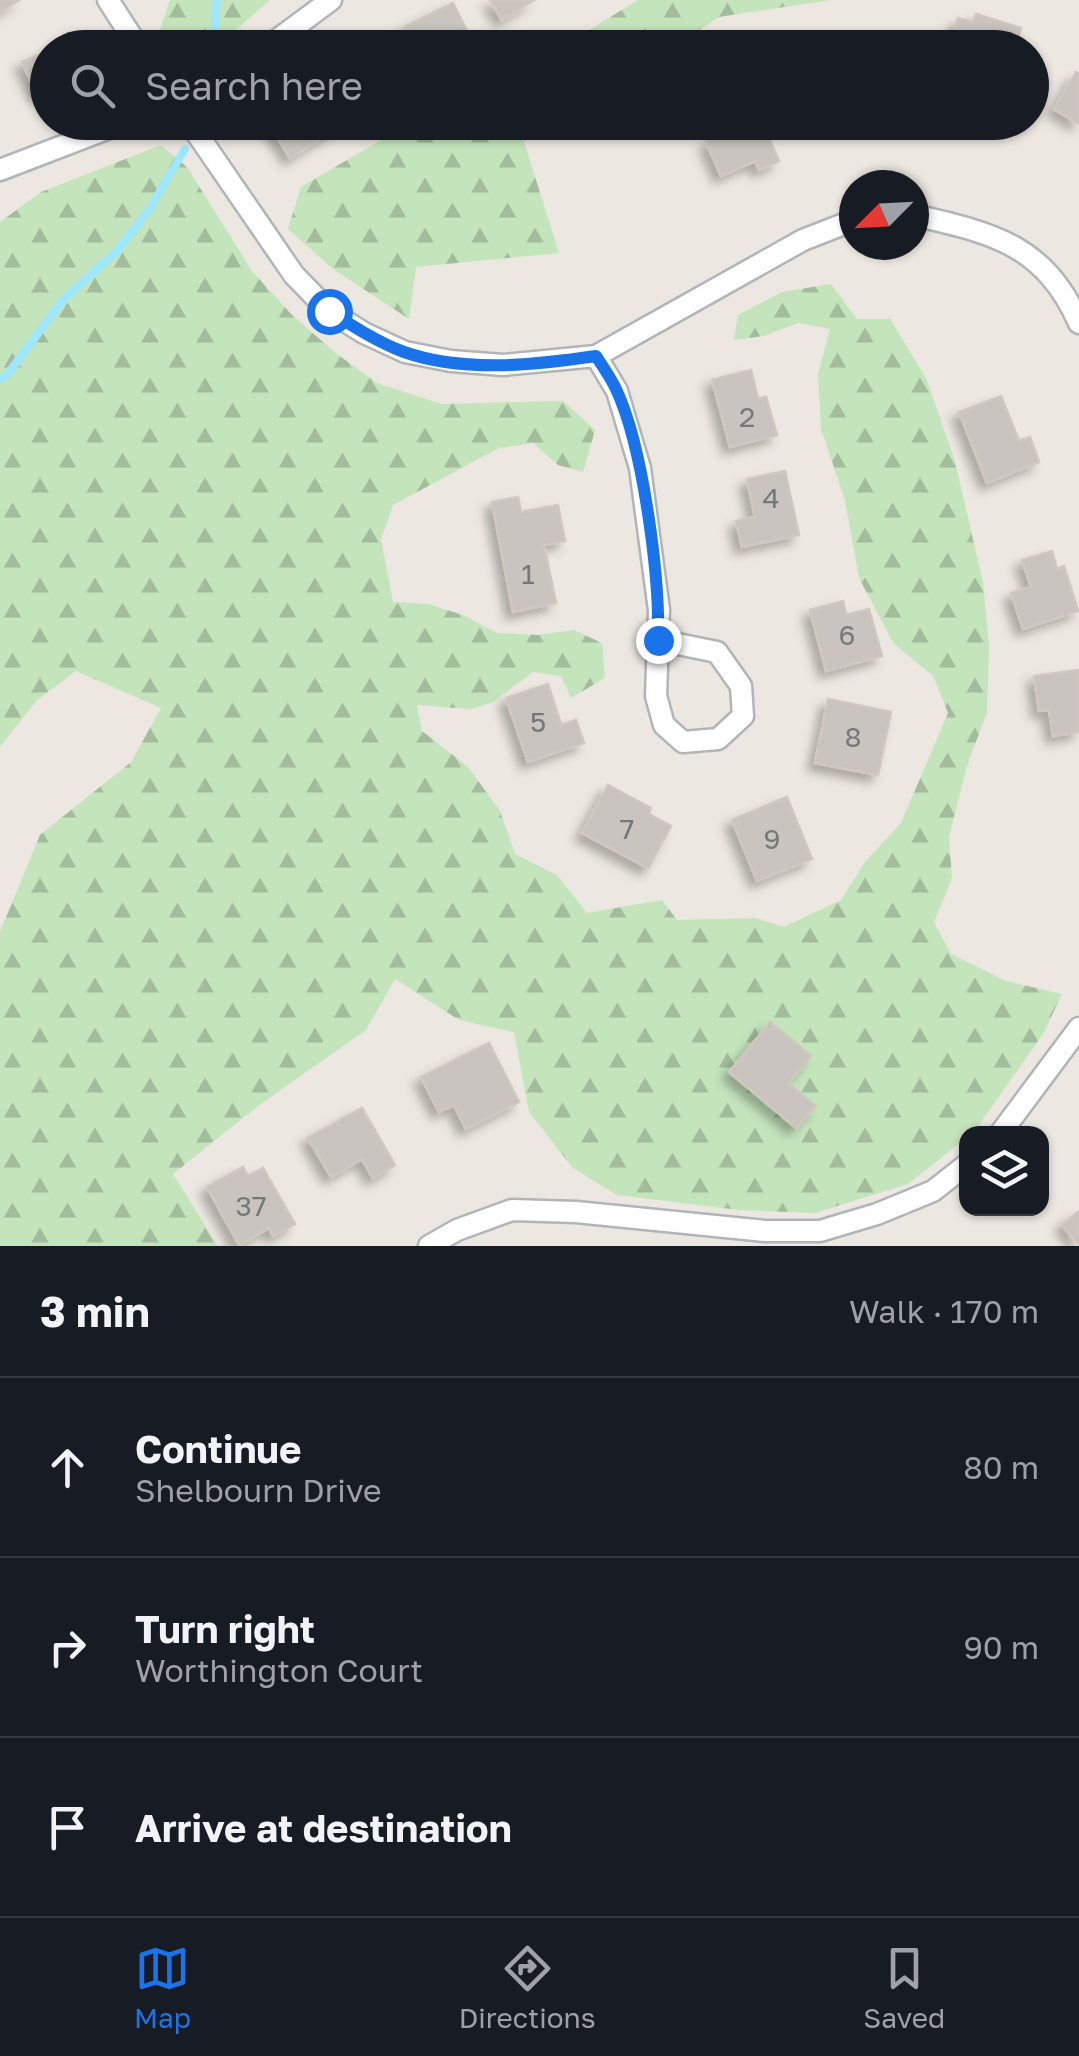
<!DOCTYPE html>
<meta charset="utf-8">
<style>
:root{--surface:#171b24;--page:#20242c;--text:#f1f3f6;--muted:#9ea1a6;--line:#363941;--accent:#1a73e8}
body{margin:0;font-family:"Golos Text",sans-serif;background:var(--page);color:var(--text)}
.controls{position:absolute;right:30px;bottom:30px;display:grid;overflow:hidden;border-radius:20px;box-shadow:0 2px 8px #0004}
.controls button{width:90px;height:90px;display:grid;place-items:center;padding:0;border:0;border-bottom:2px solid var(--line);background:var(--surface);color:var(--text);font:50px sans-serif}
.compass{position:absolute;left:839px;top:170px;width:90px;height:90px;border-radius:50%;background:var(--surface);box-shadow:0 2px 8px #0004;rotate:246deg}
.stop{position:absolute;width:30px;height:30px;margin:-22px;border:8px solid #1a73e8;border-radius:50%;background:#fff}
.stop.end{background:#1a73e8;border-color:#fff;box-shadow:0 2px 10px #0008}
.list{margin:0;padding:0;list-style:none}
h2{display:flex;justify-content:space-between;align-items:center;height:130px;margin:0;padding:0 40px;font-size:42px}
h2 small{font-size:32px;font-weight:400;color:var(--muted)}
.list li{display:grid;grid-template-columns:65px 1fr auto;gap:30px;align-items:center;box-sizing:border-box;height:180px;padding:0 40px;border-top:2px solid var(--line)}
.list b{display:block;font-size:38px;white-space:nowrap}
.list p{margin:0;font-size:32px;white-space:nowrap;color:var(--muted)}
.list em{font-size:32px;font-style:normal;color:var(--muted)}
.icon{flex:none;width:55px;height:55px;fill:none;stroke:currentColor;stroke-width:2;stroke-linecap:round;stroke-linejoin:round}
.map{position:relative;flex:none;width:1079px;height:1246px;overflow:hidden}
.search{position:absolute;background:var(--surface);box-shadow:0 2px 8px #0004;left:30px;right:30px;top:30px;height:110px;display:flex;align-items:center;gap:25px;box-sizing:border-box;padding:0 35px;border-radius:55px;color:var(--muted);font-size:38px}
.sheet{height:670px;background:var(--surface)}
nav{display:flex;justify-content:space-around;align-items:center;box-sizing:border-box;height:140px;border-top:2px solid var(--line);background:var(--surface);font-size:28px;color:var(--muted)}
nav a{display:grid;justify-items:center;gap:5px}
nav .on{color:var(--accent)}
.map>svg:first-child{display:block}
</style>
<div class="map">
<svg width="1079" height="1246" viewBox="0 0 1079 1246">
<defs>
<pattern id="forest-firs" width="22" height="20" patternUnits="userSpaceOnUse" patternTransform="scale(2.5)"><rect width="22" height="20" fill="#c4e4bc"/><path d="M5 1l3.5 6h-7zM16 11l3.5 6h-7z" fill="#a2bc9c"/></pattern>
<filter id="shadow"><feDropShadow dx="-7" dy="7" stdDeviation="5" flood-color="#0004"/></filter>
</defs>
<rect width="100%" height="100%" fill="#ece7e0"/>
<g fill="url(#forest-firs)">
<path d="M170,0H270L216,47H159L155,44Z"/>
<path d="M638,0H830L719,17L673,47H562Z"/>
<path d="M410,123H554L524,142L559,253L416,267L409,319L333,269L288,229L301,187Z"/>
<path d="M161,145L187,167L252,271L293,316L337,354L377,383L442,404L563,401L595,430L583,472L558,465L533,443L499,448L393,505L381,539L393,602L428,604L463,615L497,633L538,635L574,630L602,643L605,678L571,698L561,676L533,672L493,702L470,709L417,705L422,731L468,767L500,811L515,854L557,875L587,913L662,900L677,920L756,918L784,927L841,900L865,862L901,823L948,713L933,676L894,644L859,578L845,500L821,429L818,374L830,329L799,323L763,336L734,340L738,315L782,292L831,284L857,319H890L926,378L955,461L983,583L989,645L987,712L967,766L949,837L952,878L934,922L951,954L1006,981L1062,994L1043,1034L974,1132L966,1134V1138L908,1184L815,1213L739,1210L617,1195L573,1168L529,1112L514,1032L459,1020L395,979L366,1030L258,1106L173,1174L218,1246H0V932L40,835L131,762L161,708L76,671L37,700L0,747V222L41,192Z"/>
</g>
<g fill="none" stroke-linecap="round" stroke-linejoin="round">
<g stroke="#9de7ff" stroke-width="8">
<path d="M213,48L217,0"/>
<path d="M0,379L7,375L63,300L117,251L149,210L185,149"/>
</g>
</g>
<g fill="#c9c4bf" stroke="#d0c7be" stroke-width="2.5" filter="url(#shadow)">
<path d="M0,0H20L0,11Z"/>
<path d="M490,0H534L502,20Z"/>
<path d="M453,3L471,39L454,48H414L404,27Z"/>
<path d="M976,14L1021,28L1015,48H949L958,18L973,22Z"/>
<path d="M48,51V90L37,95L22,62Z"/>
<path d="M1076,72L1079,74V124L1054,109Z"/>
<path d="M331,122L335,130L290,158L269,124Z"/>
<path d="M748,122H762L779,161L759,170L755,161L721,176L706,142Z"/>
<path d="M751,370L758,399L766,397L777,435L730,447L712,380Z"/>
<path d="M1001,396L1019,441L1030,437L1039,462L987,483L959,412Z"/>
<path d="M785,471L799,535L742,547L736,521L755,517L747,479Z"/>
<path d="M518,497L521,512L558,505L565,541L544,545L556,603L513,612L492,502Z"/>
<path d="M1052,551L1057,569L1064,566L1078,611L1023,629L1011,593L1031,587L1022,560Z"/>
<path d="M843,601L846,615L869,609L882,656L826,671L810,610Z"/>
<path d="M1079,670V732L1053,736L1049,710L1039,711L1034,676Z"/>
<path d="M548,684L561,725L576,720L584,743L528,762L506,698Z"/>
<path d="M828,699L891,712L878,775L815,763Z"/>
<path d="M608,785L651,808L649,814L671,826L648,868L582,833Z"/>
<path d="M787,797L812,859L757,881L732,820Z"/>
<path d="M770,1022L811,1056L788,1083L816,1106L796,1128L729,1072Z"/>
<path d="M489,1043L519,1102L466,1129L454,1105L439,1112L421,1077Z"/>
<path d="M362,1108L395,1165L373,1178L362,1159L331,1177L308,1138Z"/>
<path d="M243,1167L248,1176L263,1168L295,1224L273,1236L269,1228L239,1245L207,1187Z"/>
<path d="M1079,1211V1245L1062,1225Z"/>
</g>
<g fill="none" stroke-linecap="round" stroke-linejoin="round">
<defs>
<g id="minor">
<path d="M108,0L139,48"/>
<path d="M266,48L331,0"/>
<path d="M189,122L294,275L329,311L364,333L405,352L451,361L503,365L596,356L803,240L854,220"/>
<path d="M0,170L125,122"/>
<path d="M914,215C992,233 1044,244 1079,323"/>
<path d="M596,356L617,391L640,468L659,610L656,696L664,725L683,742L718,739L743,716L741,686L717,652L658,640"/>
<path d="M1000,1134L1079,1028"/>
<path d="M429,1246L457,1230L512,1210L576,1212L765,1231H820L877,1214L933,1191L966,1165"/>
</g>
</defs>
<use href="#minor" stroke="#b1b5b8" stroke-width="25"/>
<use href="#minor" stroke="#fff" stroke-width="20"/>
</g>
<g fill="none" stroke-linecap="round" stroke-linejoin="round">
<path stroke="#1a73e8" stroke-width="12" d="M329,311C353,326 377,342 404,352C464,373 535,365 596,356C603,367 611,378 616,389C643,446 660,577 658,640"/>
</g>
<g text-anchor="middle" stroke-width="10" stroke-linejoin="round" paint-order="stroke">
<g font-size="28" fill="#757878">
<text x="747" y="427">2</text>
<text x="771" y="508">4</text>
<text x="528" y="584">1</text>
<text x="847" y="645">6</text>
<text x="538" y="732">5</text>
<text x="853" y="747">8</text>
<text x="627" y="839">7</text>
<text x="772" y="849">9</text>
<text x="251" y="1216">37</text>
</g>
</g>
</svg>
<div class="controls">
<button><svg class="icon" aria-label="layers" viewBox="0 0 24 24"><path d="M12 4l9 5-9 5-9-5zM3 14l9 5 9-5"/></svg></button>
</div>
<svg class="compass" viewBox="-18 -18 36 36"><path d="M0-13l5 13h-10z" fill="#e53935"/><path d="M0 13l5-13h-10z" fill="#9ea1a6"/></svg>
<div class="stop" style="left:329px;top:311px"></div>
<div class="stop end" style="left:658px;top:640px"></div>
<div class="search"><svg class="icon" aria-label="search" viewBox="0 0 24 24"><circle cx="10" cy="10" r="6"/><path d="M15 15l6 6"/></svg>Search here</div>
</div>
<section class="sheet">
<h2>3 min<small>Walk · 170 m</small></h2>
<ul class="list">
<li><svg class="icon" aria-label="ahead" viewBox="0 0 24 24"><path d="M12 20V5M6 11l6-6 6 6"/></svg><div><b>Continue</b><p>Shelbourn Drive</p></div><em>80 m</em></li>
<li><svg class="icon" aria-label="right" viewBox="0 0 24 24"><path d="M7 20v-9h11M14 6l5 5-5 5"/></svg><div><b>Turn right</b><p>Worthington Court</p></div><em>90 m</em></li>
<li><svg class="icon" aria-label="arrive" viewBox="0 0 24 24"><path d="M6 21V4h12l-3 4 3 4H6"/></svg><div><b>Arrive at destination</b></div></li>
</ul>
</section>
<nav>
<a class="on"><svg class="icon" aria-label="map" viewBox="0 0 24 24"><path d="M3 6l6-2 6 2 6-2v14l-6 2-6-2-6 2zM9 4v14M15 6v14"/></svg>Map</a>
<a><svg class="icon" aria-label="directions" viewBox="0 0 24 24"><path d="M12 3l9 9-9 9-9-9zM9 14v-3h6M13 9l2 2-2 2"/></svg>Directions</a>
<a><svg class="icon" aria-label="saved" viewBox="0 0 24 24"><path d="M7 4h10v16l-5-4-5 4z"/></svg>Saved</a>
</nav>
